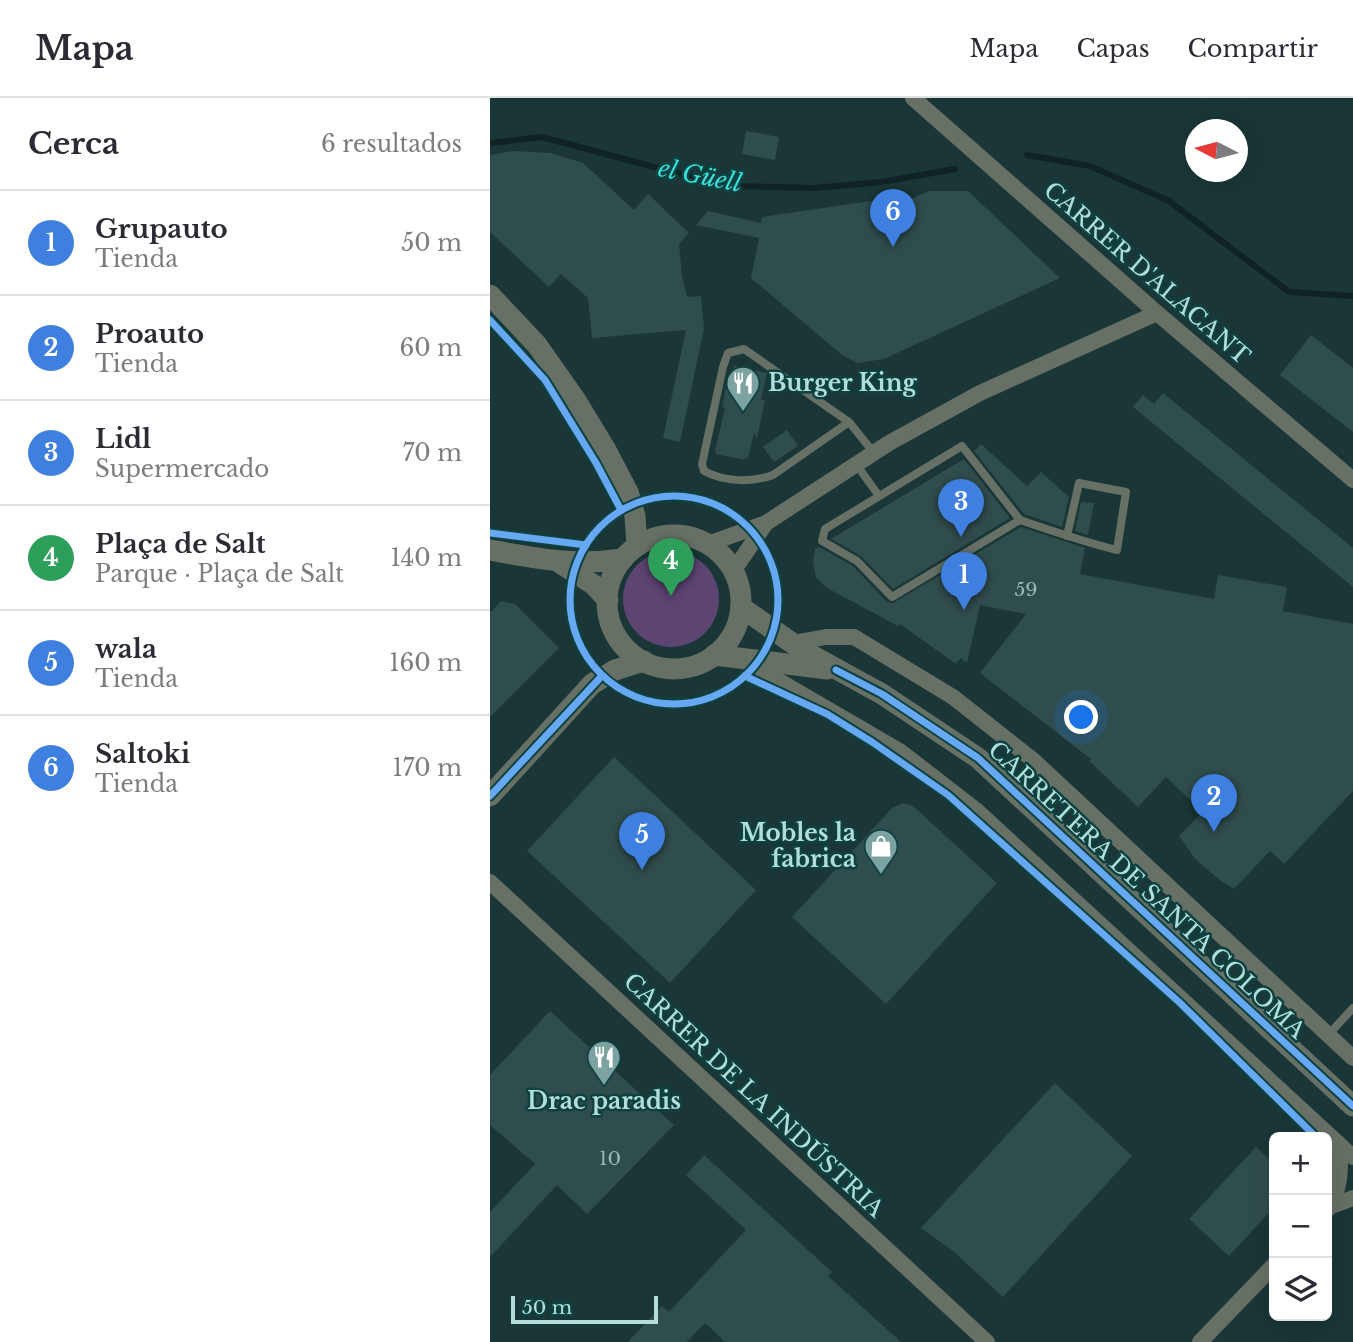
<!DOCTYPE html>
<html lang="es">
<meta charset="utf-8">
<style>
:root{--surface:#fff;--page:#f2f2f3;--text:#2b2b33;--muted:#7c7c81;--line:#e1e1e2;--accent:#506164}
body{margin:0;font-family:"Libre Baskerville",serif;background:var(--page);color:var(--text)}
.controls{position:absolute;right:21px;bottom:21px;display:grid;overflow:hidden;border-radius:10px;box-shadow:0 7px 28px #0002}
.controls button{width:63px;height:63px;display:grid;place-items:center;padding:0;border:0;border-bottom:2px solid var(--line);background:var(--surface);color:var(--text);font:35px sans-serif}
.compass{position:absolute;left:695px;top:21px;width:63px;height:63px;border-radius:50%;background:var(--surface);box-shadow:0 7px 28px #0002;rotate:276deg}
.scale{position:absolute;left:21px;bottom:18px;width:147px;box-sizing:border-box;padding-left:7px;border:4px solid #b3ddda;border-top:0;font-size:19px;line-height:24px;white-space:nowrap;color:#b3ddda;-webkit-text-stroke:5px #0e4241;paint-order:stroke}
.you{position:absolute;left:592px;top:620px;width:24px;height:24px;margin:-18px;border:5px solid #fff;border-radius:50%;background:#1a73e8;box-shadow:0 0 0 10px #1a73e833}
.badge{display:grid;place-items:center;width:46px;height:46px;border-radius:50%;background:var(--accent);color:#fff;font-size:23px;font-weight:700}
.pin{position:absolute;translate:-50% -58px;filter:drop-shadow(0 2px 4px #0008)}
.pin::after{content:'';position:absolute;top:37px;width:24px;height:21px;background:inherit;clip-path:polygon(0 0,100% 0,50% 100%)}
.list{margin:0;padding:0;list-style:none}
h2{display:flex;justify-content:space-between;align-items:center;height:91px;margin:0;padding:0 28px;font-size:30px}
h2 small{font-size:23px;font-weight:400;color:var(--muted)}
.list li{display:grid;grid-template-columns:46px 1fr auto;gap:21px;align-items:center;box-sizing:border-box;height:105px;padding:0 28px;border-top:2px solid var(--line)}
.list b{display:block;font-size:26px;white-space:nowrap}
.list p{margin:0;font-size:23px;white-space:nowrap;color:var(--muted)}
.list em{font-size:23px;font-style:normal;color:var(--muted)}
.icon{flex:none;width:38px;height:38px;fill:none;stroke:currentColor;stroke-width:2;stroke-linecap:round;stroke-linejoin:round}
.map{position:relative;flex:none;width:863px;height:1244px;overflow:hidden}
header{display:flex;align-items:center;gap:42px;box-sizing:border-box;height:98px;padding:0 35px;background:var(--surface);border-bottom:2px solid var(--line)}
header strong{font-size:33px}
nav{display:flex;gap:38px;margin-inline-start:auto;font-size:24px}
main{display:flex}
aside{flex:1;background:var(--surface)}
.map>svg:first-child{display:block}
</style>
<header>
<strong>Mapa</strong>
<nav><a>Mapa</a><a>Capas</a><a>Compartir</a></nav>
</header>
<main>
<aside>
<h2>Cerca<small>6 resultados</small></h2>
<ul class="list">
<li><span class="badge" style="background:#3f7fe0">1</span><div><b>Grupauto</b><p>Tienda</p></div><em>50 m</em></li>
<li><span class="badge" style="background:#3f7fe0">2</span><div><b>Proauto</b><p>Tienda</p></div><em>60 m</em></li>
<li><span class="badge" style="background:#3f7fe0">3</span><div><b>Lidl</b><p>Supermercado</p></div><em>70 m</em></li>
<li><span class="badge" style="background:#2e9e5b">4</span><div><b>Plaça de Salt</b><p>Parque · Plaça de Salt</p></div><em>140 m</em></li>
<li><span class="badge" style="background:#3f7fe0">5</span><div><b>wala</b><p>Tienda</p></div><em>160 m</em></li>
<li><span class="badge" style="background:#3f7fe0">6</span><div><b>Saltoki</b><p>Tienda</p></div><em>170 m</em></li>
</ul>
</aside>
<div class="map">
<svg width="863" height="1244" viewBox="0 0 863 1244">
<rect width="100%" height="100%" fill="#1a3636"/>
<circle fill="#5d4473" cx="181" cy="501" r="48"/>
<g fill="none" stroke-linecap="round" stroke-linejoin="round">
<g stroke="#0e2322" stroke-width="6">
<path d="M0,45L52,39L235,88L325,90L391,84L465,71"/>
<path d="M537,57L600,68L679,103L799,194L863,198"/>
</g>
</g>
<g fill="#304d4d">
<path d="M256,33L289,39L285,62L252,56Z"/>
<path d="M23,53L61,55L93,65L144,112L158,96L199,135L189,146L192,178L197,199L211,198L214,231L190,344L173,340L196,232L102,240L98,200L71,176L59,189L0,134V57Z"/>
<path d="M439,93H478L570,180L394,261L367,265L352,257L261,180L269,140L206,127L218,113L271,125L272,119L407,99L412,105Z"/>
<path d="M821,237L863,270V334L790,277Z"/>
<path d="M244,268L277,275L271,302H275L267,340L264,335L258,360H255V362L226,356L225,353L235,310L232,309L239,276L242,277Z"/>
<path d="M673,295L863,450V489L643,309L653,297L664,306Z"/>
<path d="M297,332L308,348L284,364L273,349Z"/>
<path d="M491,346L537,388L551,374L579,399L572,429L534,416L484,353Z"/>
<path d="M474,361L520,420L403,491L371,458L341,441Z"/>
<path d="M591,404L604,405L598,437L585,433Z"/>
<path d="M531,429L595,450L590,476L724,501L728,477L797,489L793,513L863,526V693L794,766L780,753L744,791L731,783L706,762L689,738L713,714L676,679L648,709L599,663L601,661L490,575L536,516L490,507L477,565L471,560L466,566L410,526L408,528L337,490L326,480L323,464L325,451L329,449L363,468L397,504L403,505Z"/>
<path d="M11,503L25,506L69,550L0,619V515Z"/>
<path d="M124,659L266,792L180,885L37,753Z"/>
<path d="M413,705L423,708L507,785L396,906L302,819L402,710Z"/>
<path d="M60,913L184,1027L97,1116L67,1087L0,1159V1114L45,1066L0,1027V977Z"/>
<path d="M565,985L642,1058L513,1199L463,1153L431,1130Z"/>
<path d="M766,1049L784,1066V1109L739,1158L699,1121Z"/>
<path d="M214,1057L342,1174L338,1178L411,1244H235L215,1225L197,1244H138L172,1208L179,1214L256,1132L196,1077Z"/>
</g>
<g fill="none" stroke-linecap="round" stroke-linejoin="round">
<g stroke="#667065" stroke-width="8">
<path d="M359,324L283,377C261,385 235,384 214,373L212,366L233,269L238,255L254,251L359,324L384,355"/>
<path d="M472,348L530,422L402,499L367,463L332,443L335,431Z"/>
<path d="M366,366L389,398"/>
<path d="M530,422C562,433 594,444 627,452L636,394L589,385L577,438"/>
<path d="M838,937L863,910"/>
</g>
<g stroke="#667065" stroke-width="16">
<path d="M423,0L667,215L863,382"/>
<path d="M218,446L276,425L399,345L490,295L667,215"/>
<path d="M244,472L276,425"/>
<path d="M303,545L336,539H364L463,599L543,662L863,960"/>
<path d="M258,562L289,583L411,654L486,712L863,1059"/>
<path d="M0,784L497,1244"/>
<path d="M839,1109L863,1100"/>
<path d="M837,1112C851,1092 852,1069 848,1045"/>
<path d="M710,1244L784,1167"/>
</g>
<g stroke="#667065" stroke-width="21">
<path d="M0,197L47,247L85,301L116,352L138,394L145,418L147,448"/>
<circle cx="184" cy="504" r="67"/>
<path d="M0,452C49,461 83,468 133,461"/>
<path d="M70,465L104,487L118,502"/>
<path d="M251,509L312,552L392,596L488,660L863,1008"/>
<path d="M224,557L337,571"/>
<path d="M0,698L102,586L125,572L154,563"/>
</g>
<defs>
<g id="cycleway">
<path d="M0,222L55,282L106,365L131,412"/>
<circle cx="184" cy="502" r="104"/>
<path d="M0,435L96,447"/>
<path d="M346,572L392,596L488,660L863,1008"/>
<path d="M255,578L337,616L382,644L458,697L689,904L826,1039"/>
<path d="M0,698L109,581"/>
</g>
</defs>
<use href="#cycleway" stroke="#0e4241" stroke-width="11"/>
<use href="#cycleway" stroke="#66a8f1" stroke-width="7"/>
</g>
<defs>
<symbol id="restaurant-pin" viewBox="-11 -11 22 30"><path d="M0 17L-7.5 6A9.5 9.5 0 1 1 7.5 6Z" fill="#7da3a1" stroke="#0e4241"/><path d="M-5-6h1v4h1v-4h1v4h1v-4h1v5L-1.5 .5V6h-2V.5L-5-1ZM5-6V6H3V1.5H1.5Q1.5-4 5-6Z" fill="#fff"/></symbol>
<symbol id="shop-pin" viewBox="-11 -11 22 30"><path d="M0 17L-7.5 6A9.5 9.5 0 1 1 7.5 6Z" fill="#7da3a1" stroke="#0e4241"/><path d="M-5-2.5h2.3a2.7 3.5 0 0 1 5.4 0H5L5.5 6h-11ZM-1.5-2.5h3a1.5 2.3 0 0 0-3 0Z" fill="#fff"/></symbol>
</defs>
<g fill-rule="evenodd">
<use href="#restaurant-pin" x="234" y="266" width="38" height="52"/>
<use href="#shop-pin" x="372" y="729" width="38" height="52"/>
<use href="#restaurant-pin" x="95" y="940" width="38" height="52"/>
</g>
<g text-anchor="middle" stroke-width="5" stroke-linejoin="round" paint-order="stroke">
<g font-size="19" fill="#92b9b7">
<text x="536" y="498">59</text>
<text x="120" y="1067">10</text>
</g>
<g font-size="23" fill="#b3ddda" stroke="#0e4241">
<text transform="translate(657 175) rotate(41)" y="8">CARRER D'ALACANT</text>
<text transform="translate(657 792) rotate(43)" y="8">CARRETERA DE SANTA COLOMA</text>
<text transform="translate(264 997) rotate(43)" y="8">CARRER DE LA INDÚSTRIA</text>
</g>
<g font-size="23" font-weight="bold" fill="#b3ddda" stroke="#0e4241" text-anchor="start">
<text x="278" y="293">Burger King</text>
<text x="366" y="743" text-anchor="end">Mobles la<tspan x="366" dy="26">fabrica</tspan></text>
<text x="114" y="1011" text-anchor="middle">Drac paradis</text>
</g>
<g font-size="24" font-style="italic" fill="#3bdfda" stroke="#0e4241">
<text transform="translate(210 78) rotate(11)" y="8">el Güell</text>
</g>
</g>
</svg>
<div class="controls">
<button>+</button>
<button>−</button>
<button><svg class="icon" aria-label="layers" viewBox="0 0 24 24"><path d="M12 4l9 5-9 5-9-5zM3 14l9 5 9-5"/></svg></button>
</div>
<svg class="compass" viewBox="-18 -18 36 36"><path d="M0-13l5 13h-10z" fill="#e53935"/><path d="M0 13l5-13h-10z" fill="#7c7c81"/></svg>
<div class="scale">50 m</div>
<div class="you"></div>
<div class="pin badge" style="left:474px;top:512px;background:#3f7fe0">1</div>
<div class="pin badge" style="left:724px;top:734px;background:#3f7fe0">2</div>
<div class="pin badge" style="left:471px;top:439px;background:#3f7fe0">3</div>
<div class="pin badge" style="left:181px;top:498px;background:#2e9e5b">4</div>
<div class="pin badge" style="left:152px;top:772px;background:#3f7fe0">5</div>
<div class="pin badge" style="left:403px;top:149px;background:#3f7fe0">6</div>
</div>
</main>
